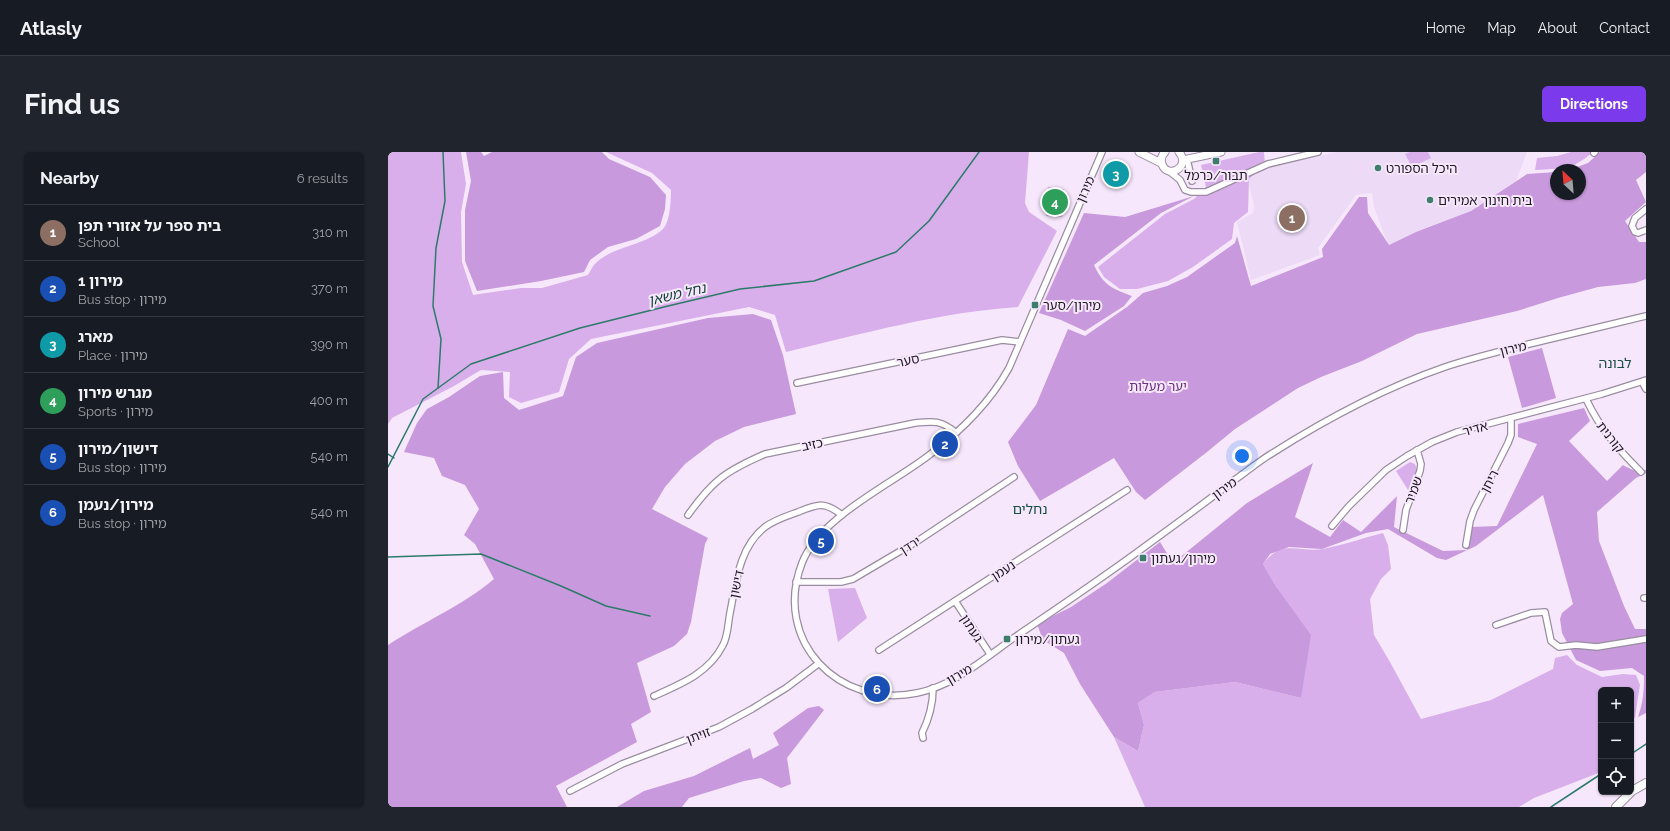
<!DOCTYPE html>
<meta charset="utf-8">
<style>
:root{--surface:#171b24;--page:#20242c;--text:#f1f3f6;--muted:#9ea1a6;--line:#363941;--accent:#7c3aed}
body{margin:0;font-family:Raleway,"Noto Sans Hebrew",sans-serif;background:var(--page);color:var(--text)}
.controls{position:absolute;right:12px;bottom:12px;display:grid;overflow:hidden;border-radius:6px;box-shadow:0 1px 3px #0004}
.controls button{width:36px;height:36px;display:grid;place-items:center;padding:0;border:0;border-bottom:1px solid var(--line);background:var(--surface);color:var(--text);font:20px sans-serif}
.compass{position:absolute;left:1162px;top:12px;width:36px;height:36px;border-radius:50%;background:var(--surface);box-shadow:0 1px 3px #0004;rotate:334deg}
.you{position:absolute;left:854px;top:304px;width:14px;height:14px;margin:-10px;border:3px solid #fff;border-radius:50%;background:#1a73e8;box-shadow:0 0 0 6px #1a73e833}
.badge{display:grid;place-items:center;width:26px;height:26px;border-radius:50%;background:var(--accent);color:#fff;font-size:13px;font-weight:700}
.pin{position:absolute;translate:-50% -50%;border:2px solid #fff;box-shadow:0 1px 4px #0006}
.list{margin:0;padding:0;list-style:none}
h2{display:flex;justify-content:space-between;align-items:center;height:52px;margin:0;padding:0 16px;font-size:17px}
h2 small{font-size:13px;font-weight:400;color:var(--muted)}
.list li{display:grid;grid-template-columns:26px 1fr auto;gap:12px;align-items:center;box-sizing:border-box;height:56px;padding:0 16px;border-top:1px solid var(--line)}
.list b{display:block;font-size:15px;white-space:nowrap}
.list p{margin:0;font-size:13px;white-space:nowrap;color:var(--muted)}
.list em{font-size:13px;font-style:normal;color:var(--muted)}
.icon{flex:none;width:22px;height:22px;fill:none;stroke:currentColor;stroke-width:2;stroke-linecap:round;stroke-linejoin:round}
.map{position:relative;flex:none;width:1258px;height:655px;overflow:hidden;border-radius:6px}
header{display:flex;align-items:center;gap:24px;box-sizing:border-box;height:56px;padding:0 20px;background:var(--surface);border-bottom:1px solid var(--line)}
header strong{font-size:19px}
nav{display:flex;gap:22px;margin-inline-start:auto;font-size:14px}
.intro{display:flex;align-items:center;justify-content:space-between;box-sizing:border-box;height:96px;padding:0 24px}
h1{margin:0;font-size:28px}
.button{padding:10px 18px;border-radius:6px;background:var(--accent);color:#fff;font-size:14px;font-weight:700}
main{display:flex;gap:24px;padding:0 24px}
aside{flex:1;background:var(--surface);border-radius:6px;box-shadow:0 1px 3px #0004}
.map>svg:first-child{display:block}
</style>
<header>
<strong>Atlasly</strong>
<nav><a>Home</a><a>Map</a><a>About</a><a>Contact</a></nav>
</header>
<div class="intro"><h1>Find us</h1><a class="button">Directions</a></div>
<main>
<aside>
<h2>Nearby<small>6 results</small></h2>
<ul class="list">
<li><span class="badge" style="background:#8d6e63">1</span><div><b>בית ספר על אזורי תפן</b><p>School</p></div><em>310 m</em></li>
<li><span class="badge" style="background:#1a4fb4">2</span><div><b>מירון 1</b><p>Bus stop · מירון</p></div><em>370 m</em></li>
<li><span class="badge" style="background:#0f9aa8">3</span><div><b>מארג</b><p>Place · מירון</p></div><em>390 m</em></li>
<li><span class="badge" style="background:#2e9e5b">4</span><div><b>מגרש מירון</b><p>Sports · מירון</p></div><em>400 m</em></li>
<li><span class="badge" style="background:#1a4fb4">5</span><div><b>דישון/מירון</b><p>Bus stop · מירון</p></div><em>540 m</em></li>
<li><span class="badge" style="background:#1a4fb4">6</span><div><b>מירון/נעמן</b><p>Bus stop · מירון</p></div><em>540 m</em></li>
</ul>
</aside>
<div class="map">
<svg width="1258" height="655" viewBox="0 0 1258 655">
<rect width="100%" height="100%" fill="#f6e7fd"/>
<path fill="#eddaf6" d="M949,0H1139L1128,29L1083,59L1028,80L1000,93L986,55L984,41L968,43L930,96L932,103L863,128L849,70L865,61L866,53L859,25L879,16Z"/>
<g fill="#d8afeb">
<path d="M0,0H73L78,32L73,60L74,110L85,143L133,136H154L200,123C202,120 204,115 206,113C223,94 257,94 275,77C282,70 283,49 283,38L264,21L218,0H641L637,51L641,60L669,79L630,155C552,160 474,182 398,200L387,163L361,155L203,187L181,207L171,240L133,251L121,245L122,220L93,218L66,234L4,266L0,272Z"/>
<path d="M871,0H876L877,13L861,27L860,60L846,71L844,87L805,115L780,129L749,137H732L716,125L710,115L777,62L806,47L818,35L813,13Z"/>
<path d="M1022,0H1040L1043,6L1024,15L1017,2Z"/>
<path d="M1183,0H1205C1183,19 1175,16 1147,18L1149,6L1169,4Z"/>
<path d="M660,35L676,37L674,65L658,64Z"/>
<path d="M1022,310L1027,312L1029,318L1022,338H1020L1008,319Z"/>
<path d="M995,381L1000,393L1003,417L993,427L982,447L986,483L1002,510L1033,567L1103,548L1165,517L1167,506L1179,503L1189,513L1214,525L1235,522L1248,523L1252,533L1247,565L1243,571V538H1213V620L1146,646L1131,655H757L726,585L750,599L756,573L750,551L767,540L847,530L913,546L889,436L875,412C894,386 911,401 935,397C955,393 975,386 995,381Z"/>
<path d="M467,436L479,466L450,490L440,437Z"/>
</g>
<g fill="#c899dd">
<path d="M78,0H93L96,4L104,0H214L221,7L262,25L278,43L277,57L272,74L248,87L220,95L202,108L196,120L153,129L89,139L77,109V58L83,29Z"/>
<path d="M1212,0H1258V20L1248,28L1258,50L1237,69L1251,90H1258V127L1247,131L1210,135L1170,146L1129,159L1029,182L974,209L933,225L910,236L847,277L819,300L757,348L748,340L726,306L652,349L630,314L620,290L648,253L680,177L697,184L739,155L755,141L779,134L799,125L847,91L849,84L863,134L935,105L934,97L971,45H979L980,61L1001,93L1028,80L1083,59L1139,22L1168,20V42H1192V18H1181L1200,11Z"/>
<path d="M806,44L773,61L706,113C715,133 725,137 744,144L736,154L697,179L673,168L651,161L696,61L737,65Z"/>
<path d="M365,162L383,168L395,203L408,262L356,275L327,289L297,312L277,335L264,357L320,386L317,392L303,470L299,482L286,494L249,511L263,560L243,572L249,590L168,634L179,655H0V493C35,470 74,454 106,427L87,392L76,383L91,357L77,333L54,324L46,306L16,300L29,271L39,257L61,245L92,224L115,220L116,246L131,258L175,244L188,205L209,191L320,166Z"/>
<path d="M1154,196L1168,246L1134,256L1120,205Z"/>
<path d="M1196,256L1202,269L1181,289L1219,329L1235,313C1242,317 1250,321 1258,318V321L1248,326L1209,360L1211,389L1236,454L1247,477H1258V561L1250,565C1255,551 1256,539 1256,524L1244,516L1212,519L1188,508L1174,481L1172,467L1174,461L1185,452L1155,343L1088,394L1058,408L1049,406L1000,377L978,381L934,397L901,395L882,402L875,412L889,436L923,483L913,546L847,530L767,540L750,551L756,573L750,599L726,585L692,532L676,501L655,488L649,472L683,455L719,431L772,390L785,411L859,351L925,311L907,365L942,385L955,368L973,380L1009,344L1006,375L1055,399L1079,398L1083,375L1109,374L1149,292L1130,285V272Z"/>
<path d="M431,554L436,558L399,606L403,632L393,636L373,626L356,629L301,646L294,655H229L256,639L306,624L362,596L365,607L391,593L385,581L420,556Z"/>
</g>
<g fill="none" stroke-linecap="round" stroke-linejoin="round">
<g stroke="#2e7a6a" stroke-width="1.5">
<path d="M50,236L53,187L45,154L48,96L57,49L55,0"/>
<path d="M0,302L6,306"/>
<path d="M0,315L35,247L83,212L192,176L280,154L352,137L426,129L508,100L541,69L591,0"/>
<path d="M0,405L93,402L173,434L218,454L262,464"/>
<path d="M1243,602L1258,592"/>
<path d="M1163,655L1213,622"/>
</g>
<defs>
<g id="minor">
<path d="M714,0L621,216C601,252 572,280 540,304C502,333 431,366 414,411C384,489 451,557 529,541C566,534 597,506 627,485C671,455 716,425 759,393C788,372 817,351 845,329C858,320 870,310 883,302C938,267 996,236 1057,215C1084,206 1113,199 1141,192C1180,183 1219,173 1258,164"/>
<path d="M1206,1L1207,0"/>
<path d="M799,7L804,29"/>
<path d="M781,19L792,28L797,38L803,40H818L880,12L930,0"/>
<path d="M1258,57L1247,66L1244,74L1247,80L1250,81L1258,78"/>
<path d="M1254,230L1258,237"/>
<path d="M409,231L614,188L632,190"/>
<path d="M1198,247C1213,278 1229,296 1253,320"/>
<path d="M300,363C325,328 338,319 377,302L527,271C545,269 554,268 568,281"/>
<path d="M944,374L961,354L998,318L1019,304L1044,290L1069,280L1214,242L1258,228"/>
<path d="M1015,378L1018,358L1032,319L1033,312L1029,298"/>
<path d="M1078,393L1082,369L1086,358L1120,291L1123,283V266"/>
<path d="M408,430H453L465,427L531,388L626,325"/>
<path d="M1256,446H1258"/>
<path d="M567,449L602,502"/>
<path d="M1108,473L1143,461L1157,460L1163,489L1171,495L1188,493L1209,495L1258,487"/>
<path d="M491,498L739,338"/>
<path d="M266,544C293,532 321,521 335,493C340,484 340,471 342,461C348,431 351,395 377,375C386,368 399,364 410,360C430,352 436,349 454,363"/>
<path d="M535,586L534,581C541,567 545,551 545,536"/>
<path d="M182,639L234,612L331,575L364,557L398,536L430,512"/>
</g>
<g id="tertiary">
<path d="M751,0L773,11"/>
<path d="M777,0C774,3 772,7 774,12C779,28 804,15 791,0"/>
<path d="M795,8L833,0"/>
</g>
<path id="secondary" d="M1228,655L1244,639L1258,631"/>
</defs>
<use href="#minor" stroke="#9a8da1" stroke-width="8"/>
<use href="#tertiary" stroke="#9a8da1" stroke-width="9"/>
<use href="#secondary" stroke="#9a8da1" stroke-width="10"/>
<use href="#minor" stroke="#fff" stroke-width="5.5"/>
<use href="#tertiary" stroke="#fff" stroke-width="7"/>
<use href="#secondary" stroke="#fff" stroke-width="8"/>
</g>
<g fill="#3d7d6c" stroke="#f6e7fd" stroke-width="1.5">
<rect x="824" y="5" width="8" height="8" rx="2"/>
<circle cx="990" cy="16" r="4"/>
<circle cx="1042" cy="48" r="4"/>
<rect x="643" y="149" width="8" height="8" rx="2"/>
<rect x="751" y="402" width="8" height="8" rx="2"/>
<rect x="615" y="483" width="8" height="8" rx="2"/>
</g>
<g text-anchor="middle" stroke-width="4" stroke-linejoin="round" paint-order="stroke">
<g font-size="13" fill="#1f1921" stroke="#f6e7fd" text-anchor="start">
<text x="998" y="21">היכל הספורט</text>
<text x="828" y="28" text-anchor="middle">תבור/כרמל</text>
<text x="1050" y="53">בית חינוך אמירים</text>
<text x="655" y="158">מירון/סער</text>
<text x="763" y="411">מירון/געתון</text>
<text x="627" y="492">געתון/מירון</text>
</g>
<g font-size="13" fill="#1f1921" stroke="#f6e7fd">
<text transform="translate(697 37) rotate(-66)" y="5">מירון</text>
<text transform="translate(1125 196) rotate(-14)" y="5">מירון</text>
<text transform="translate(520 208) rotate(-12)" y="5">סער</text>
<text transform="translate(1087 276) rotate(-15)" y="5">אדיר</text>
<text transform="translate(1223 285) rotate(52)" y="5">קורנית</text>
<text transform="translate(424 292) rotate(-12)" y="5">כזיב</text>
<text transform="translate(1101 329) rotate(-62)" y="5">ריחן</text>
<text transform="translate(836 336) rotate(-37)" y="5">מירון</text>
<text transform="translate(1025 338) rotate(-70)" y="5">שמיר</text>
<text transform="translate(522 393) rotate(-32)" y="5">ירדן</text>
<text transform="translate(615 418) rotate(-33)" y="5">נעמן</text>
<text transform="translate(348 432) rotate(-78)" y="5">דישון</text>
<text transform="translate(584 476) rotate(57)" y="5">געתון</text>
<text transform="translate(571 522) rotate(-30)" y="5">מירון</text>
<text transform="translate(310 583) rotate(-21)" y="5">זויתן</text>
</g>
<g font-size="13" fill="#6a3181" stroke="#f6e7fd">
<text x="770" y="239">יער מעלות</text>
</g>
<g font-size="14" font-style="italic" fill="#144438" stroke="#f6e7fd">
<text transform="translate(289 142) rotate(-13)" y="5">נחל משאן</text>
</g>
<g font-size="14" fill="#1b5043" stroke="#f6e7fd">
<text x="1227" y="216">לבונה</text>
<text x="642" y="362">נחלים</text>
</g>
</g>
</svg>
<div class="controls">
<button>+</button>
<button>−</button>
<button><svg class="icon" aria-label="locate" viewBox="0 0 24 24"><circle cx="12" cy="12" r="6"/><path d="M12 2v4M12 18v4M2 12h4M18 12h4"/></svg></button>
</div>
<svg class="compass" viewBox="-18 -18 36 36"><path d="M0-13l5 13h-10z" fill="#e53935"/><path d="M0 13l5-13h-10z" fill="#9ea1a6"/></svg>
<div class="you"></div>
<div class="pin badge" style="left:904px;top:66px;background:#8d6e63">1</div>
<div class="pin badge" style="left:557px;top:292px;background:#1a4fb4">2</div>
<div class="pin badge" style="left:728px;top:22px;background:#0f9aa8">3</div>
<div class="pin badge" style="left:667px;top:50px;background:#2e9e5b">4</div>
<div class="pin badge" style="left:433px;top:389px;background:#1a4fb4">5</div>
<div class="pin badge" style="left:489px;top:537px;background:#1a4fb4">6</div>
</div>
</main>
